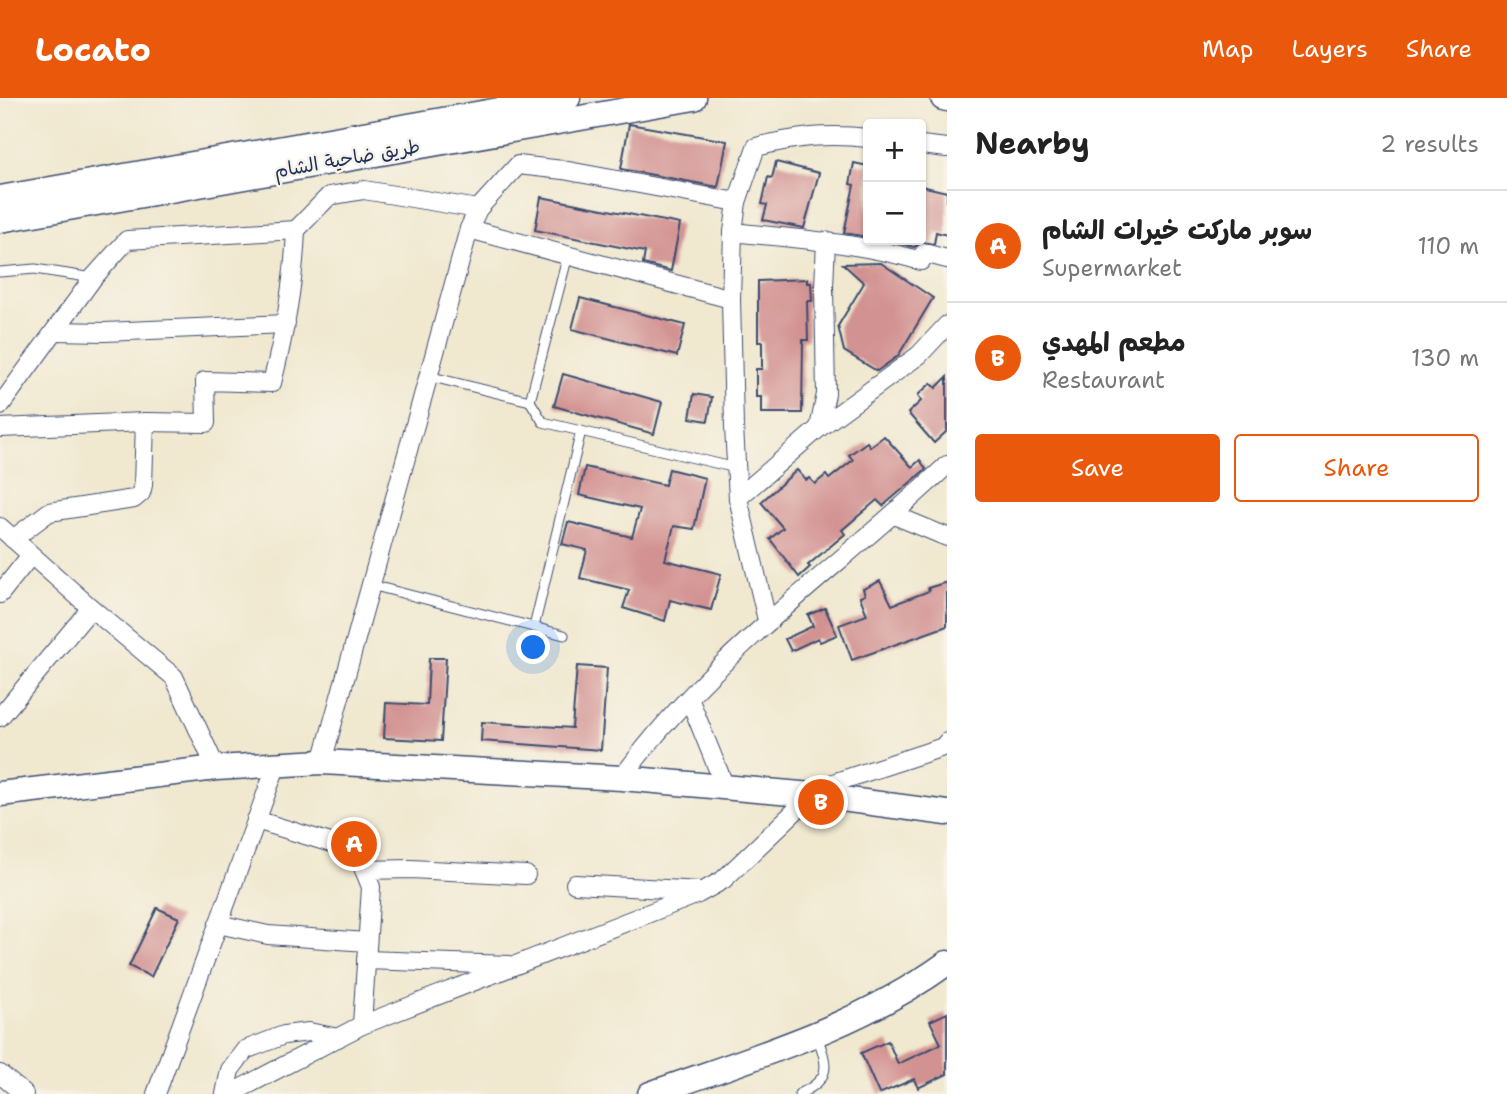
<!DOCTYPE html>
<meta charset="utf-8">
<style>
:root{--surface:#fff;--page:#f6f6f6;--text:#222;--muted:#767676;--line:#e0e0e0;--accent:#ea580c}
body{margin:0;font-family:"Shantell Sans","Playpen Sans Arabic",sans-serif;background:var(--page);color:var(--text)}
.controls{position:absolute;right:21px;top:21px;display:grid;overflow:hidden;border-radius:7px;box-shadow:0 2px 5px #0004}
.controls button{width:63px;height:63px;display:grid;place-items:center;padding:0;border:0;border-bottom:2px solid var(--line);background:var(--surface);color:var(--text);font:35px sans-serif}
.you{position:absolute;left:534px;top:550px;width:24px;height:24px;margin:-18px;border:5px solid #fff;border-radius:50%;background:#1a73e8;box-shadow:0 0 0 10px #1a73e833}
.badge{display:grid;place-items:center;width:46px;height:46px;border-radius:50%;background:var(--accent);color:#fff;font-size:23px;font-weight:700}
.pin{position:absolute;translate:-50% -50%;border:4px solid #fff;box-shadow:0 2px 7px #0006}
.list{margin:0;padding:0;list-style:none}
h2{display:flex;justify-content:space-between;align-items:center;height:91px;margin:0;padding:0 28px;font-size:30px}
h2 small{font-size:23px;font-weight:400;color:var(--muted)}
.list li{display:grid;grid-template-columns:46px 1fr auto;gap:21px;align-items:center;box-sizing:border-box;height:112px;padding:0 28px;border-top:2px solid var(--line)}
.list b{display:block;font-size:26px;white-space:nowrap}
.list p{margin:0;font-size:23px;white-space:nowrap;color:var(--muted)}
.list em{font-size:23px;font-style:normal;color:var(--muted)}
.actions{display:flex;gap:14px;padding:21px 28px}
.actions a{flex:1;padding:16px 0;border:2px solid var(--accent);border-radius:7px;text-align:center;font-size:24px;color:var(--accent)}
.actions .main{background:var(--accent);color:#fff}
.map{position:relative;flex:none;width:947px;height:996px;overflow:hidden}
header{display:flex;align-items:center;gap:42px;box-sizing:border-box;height:98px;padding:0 35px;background:var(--accent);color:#fff}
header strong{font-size:33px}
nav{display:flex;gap:38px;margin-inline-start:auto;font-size:24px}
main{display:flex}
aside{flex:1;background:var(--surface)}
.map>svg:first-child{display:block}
</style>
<header>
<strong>Locato</strong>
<nav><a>Map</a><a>Layers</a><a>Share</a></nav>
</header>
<main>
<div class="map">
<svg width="947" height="996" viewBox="0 0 947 996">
<rect width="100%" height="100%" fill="#f7f3e8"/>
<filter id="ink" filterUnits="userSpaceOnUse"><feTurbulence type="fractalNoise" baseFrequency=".0143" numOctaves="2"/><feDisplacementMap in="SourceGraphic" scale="14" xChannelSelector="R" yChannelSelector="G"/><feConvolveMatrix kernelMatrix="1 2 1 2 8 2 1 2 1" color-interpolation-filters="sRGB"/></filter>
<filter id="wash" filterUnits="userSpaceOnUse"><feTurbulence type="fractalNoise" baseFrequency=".00686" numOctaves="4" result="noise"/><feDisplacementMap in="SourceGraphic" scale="28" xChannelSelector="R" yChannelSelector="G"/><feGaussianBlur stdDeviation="1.57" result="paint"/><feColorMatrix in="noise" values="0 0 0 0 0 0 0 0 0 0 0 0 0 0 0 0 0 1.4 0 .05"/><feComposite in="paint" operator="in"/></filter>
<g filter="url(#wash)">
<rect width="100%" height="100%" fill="#f0e8cf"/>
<g id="blocks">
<g fill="#d29291">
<path d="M629,26L727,43L718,89L621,71Z"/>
<path d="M776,64L819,75L804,130L763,122L767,107L762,106L768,79L772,80Z"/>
<path d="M854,65L868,68V139L844,135L854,87L850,86Z"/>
<path d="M921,88L947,94V137L936,134L934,146L922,144L914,149L899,145V142H921Z"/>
<path d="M541,99L680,126L671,173L643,166L645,154L535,132Z"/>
<path d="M881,165L933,200L898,258L877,273L844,253L838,228L864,185L843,166Z"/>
<path d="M807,181V185H811L812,203H807L808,242H803L802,315H761V299H756V271H762V244H758V183Z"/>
<path d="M580,200L685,227L677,258L572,231Z"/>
<path d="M563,276L662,304L654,336L554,308Z"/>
<path d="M947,279V333L934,345L908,315L921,303L918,297L931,285L936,290Z"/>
<path d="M694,296L712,299L708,323L690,320Z"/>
<path d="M884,338L912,369L920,362L926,371L883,408L877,402L842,432L845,436L808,467L810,469L799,479L770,441L783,430L761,404L797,372L806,382L809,380L815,386L826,377L829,381L853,362L849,357L867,344L870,349Z"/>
<path d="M585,369L665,387L669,371L705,380L694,431L674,428L665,462L721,476L711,512L670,502L665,523L623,510L629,492L580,480L587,452L562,446L568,424L632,439L640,411L579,397Z"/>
<path d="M880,483L892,507L929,493L928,490L947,484V528L852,562L839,527L867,517L860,499L865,497L863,491Z"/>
<path d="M825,510L837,537L820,544L818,540L791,553L785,541L813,528L808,517Z"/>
<path d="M429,560H446L441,643L384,640L386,605L427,607Z"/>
<path d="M577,568L607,570L601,652L481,643L482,624L572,630Z"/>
<path d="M157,810L179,820L151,879L129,868Z"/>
<path d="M947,915V976L918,990L914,981L879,996L861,955L888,943L898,966L941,946L930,923Z"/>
</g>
</g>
</g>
<g filter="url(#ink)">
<use href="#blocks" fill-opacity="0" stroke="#3b4b6f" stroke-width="2"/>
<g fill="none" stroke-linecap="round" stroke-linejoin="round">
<defs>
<g id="lane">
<path d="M568,157L530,303L543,324L736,370"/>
<path d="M0,174L35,171L93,180"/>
<path d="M428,278L530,303"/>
<path d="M371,487L564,537"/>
<path d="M534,529L581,333"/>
<path d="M799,996C832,981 828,968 817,938"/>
</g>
<g id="street">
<path d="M921,47L947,50"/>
<path d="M469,131L731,201"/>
<path d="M733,134C796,141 859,144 921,163L924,155L947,161"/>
<path d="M55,233L105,234L286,226"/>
<path d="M0,308L93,180L127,142L296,132L329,98L364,92L478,111"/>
<path d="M145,324L206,325L205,283L272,285C285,234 294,185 296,132"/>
<path d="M0,330L145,324L143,387L141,395L134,401L49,414L13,441"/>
<path d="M819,330L826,296L824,189L826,143"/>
<path d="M738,400L819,330L919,257L947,227"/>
<path d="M894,417L947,439"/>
<path d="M0,429L91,510L174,579L216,670"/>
<path d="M0,496L31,457"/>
<path d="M767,522L738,400L734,329L731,201L733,134L737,104L756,49C796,39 827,35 868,40"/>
<path d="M689,600L725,689"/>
<path d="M0,619L91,510"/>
<path d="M322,664L469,131L478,111L518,67L563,72L737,104"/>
<path d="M622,680C710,557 838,471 947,367"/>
<path d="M256,722L334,746L361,764L371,789L362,927"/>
<path d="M364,772L411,771L526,777"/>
<path d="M575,786L701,793"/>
<path d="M218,826L268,837L367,844"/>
<path d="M366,862L510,867"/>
<path d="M0,976L24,996"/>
<path d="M156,996L277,666"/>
<path d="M225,996L230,972L245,952L284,937L309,934L338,940"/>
<path d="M230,996L362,927L698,796L723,782L812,697L836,684L943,649L947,644"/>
</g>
<g id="secondary">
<path d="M943,0L947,1"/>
<path d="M0,100L568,0"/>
<path d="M0,122L694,0"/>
<path d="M0,696L216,670L322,664L622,680L812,697L947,715"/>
<path d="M650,996C751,960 859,929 947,865"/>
</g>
</defs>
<use href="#lane" stroke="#3b4b6f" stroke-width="11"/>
<use href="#street" stroke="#3b4b6f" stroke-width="20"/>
<use href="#secondary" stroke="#3b4b6f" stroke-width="27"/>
<use href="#lane" stroke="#fff" stroke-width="9"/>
<use href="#street" stroke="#fff" stroke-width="18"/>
<use href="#secondary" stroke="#fff" stroke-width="24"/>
</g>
</g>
<g text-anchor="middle" stroke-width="5" stroke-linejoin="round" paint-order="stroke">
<g font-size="19" fill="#1b2f5e" stroke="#f7f3e8">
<text transform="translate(347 60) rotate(-10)" y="7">طريق ضاحية الشام</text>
</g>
</g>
</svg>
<div class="controls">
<button>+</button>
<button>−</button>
</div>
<div class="you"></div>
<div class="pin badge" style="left:354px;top:746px">A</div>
<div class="pin badge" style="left:821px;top:704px">B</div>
</div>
<aside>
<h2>Nearby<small>2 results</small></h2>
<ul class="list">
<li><span class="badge">A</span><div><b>سوبر ماركت خيرات الشام</b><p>Supermarket</p></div><em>110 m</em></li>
<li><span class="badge">B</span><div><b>مطعم المهدي</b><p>Restaurant</p></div><em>130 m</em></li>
</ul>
<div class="actions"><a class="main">Save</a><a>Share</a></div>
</aside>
</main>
